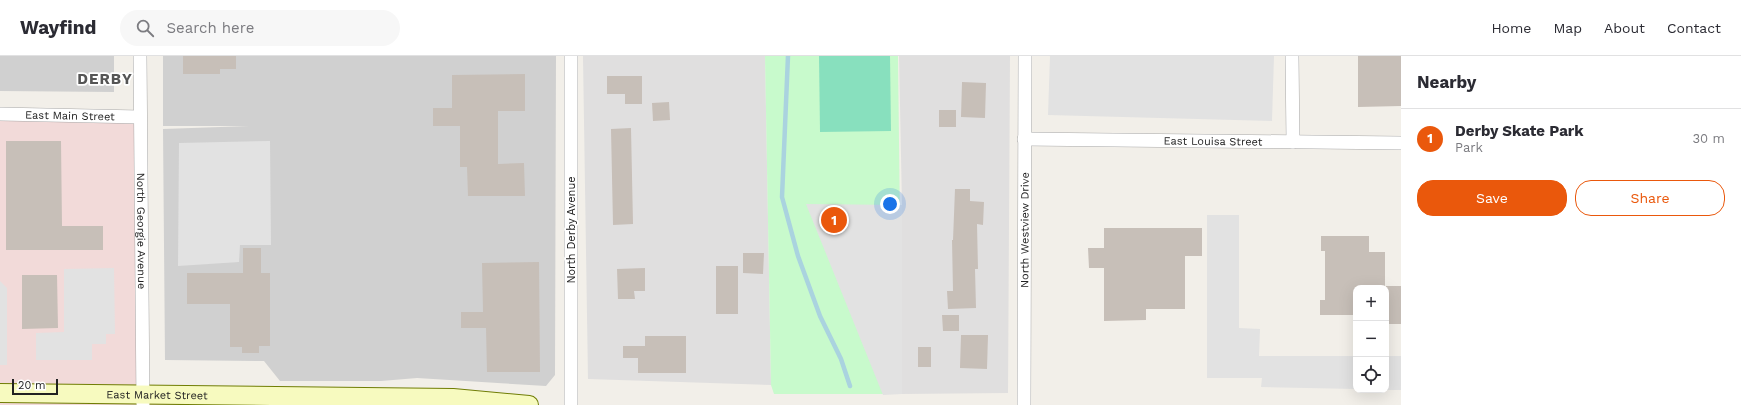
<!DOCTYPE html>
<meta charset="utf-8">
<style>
:root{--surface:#fff;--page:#f7f7f7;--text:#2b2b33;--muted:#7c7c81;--line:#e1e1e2;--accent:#ea580c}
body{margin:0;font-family:"Work Sans",sans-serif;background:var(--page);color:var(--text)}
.controls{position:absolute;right:12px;bottom:12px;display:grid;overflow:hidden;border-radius:8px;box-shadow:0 4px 16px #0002}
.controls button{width:36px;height:36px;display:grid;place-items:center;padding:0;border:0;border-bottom:1px solid var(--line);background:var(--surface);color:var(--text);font:20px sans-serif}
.scale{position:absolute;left:12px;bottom:10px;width:46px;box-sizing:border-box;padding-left:4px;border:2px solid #222;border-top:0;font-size:11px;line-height:14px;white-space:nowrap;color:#222;-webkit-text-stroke:3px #fff;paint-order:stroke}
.you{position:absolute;left:890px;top:148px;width:14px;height:14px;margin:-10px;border:3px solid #fff;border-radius:50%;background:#1a73e8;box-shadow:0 0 0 6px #1a73e833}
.badge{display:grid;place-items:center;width:26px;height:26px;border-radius:50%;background:var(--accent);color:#fff;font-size:13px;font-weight:700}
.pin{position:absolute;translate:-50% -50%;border:2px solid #fff;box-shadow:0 1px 4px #0006}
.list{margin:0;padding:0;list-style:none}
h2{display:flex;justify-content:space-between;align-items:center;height:52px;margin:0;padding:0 16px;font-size:17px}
h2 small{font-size:13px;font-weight:400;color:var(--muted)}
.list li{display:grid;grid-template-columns:26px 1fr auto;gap:12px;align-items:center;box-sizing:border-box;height:60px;padding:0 16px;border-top:1px solid var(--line)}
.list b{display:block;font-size:15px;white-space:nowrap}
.list p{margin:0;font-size:13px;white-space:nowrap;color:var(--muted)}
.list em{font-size:13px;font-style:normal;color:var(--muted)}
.actions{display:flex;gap:8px;padding:12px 16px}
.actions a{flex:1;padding:9px 0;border:1px solid var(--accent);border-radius:16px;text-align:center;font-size:14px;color:var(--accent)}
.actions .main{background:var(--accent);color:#fff}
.icon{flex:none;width:22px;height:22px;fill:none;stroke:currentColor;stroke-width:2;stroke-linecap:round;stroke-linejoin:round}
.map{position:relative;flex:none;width:1401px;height:349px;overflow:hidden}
header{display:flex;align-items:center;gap:24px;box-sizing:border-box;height:56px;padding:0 20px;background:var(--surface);border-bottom:1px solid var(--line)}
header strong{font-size:19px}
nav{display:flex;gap:22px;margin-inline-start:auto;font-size:14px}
.search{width:280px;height:36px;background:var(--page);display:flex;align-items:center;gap:10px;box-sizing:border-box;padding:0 14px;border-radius:22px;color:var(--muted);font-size:15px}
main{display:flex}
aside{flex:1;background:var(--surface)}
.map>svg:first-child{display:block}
</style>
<header>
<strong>Wayfind</strong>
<div class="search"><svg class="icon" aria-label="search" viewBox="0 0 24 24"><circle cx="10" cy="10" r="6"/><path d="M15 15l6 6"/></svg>Search here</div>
<nav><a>Home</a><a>Map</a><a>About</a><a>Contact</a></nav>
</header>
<main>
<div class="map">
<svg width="1401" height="349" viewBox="0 0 1401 349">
<rect width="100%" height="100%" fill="#f2efe9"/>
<g fill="#e0dfdf">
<path d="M583,0H765L771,329L588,323Z"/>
<path d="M899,0H1010L1008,337L902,338V149Z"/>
</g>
<path fill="#f2dad9" d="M0,59L140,61L143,338L285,349H0Z"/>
<g fill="#d0d0d0">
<path d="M0,0H114V36L0,35Z"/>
<path d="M163,0H556L555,319L546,330L417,322L381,325H280L264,305L165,304L163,73L249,70H163Z"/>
</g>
<path fill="#c8facc" d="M765,0H898L902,338H774L771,329Z"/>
<path fill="#88e0be" d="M819,0H890L891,75L820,76Z"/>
<g fill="#e2e2e2">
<path d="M1050,0H1274L1272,65L1048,59Z"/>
<path d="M270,85L271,189H240L239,206L178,210L179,87Z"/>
<path d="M806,148L902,149V338L883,339Z"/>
<path d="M1207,159H1239V272L1260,273L1259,300H1356V333L1261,331L1262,322H1207Z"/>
<path d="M114,212L115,278H106V288H92V304H36V277L64,276V213Z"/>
<path d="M0,225L7,232V309H0Z"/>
<rect x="1386" y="300" width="15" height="34"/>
</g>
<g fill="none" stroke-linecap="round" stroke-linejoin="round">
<path stroke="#aad3df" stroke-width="4.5" d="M788,0L782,141L798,200L820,260L841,303L850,330"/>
</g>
<g fill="#c7bfb8">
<path d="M183,0H236V13H220V18H183Z"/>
<path d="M1358,0H1401V50L1358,51Z"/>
<path d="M525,18V55H498V108L524,107L525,140H468L467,111H460V70H433V52H452V19Z"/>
<path d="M607,20H642V48H625V38H607Z"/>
<path d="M962,26L986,27L985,62L961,61Z"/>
<path d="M669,46L670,64L653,65L652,47Z"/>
<rect x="939" y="54" width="17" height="17"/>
<path d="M631,72L633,168L613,169L611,73Z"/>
<path d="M6,85H61L62,170H103V194H6Z"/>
<path d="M955,133H970V145L984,146L983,169L977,168L978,213H975L976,252L948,253L947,235H953L952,184H953Z"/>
<path d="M1104,172H1202V200H1185V253H1146V264L1104,265V212H1089L1088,192H1104Z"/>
<path d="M1321,180H1369V196H1385V232H1356V259H1320V244H1325V195H1321Z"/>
<path d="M243,192H261V217H270V290H259V297H242V291H230V248H187V217H243Z"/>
<path d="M743,197H764L763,218L743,217Z"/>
<path d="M539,206L540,316H487L486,272H461V256H483L482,207Z"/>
<rect x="716" y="210" width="22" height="48"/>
<path d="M645,212V235H634L635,243H618L617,213Z"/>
<path d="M22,219H57L58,272L22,273Z"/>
<rect x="1386" y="230" width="15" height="38"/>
<path d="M942,259H959V275H943Z"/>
<path d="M961,279H988L987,313L960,312Z"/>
<path d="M645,280H686V317H638V302H623V290H645Z"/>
<rect x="918" y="291" width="13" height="20"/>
</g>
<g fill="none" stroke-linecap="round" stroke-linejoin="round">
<defs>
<g id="street">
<path id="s1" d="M140,0L143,349"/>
<path d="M1292,0L1293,86"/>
<path id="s2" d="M0,58L140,61"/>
<path id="s3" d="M1024,83L1401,87"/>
<path d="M571,349V0"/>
<path id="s4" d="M1024,349L1025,0"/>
</g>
<g id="secondary">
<path id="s5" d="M0,337L453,342L529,349"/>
</g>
</defs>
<use href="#street" stroke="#a9a9a9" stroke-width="14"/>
<use href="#secondary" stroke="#707d05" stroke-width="20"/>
<use href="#street" stroke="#fff" stroke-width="13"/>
<use href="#secondary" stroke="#f7fabf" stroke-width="18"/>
</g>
<g text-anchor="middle" stroke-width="3.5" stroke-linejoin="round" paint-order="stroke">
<g font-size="11" fill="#222" stroke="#fff">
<text dy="4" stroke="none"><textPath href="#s2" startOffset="70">East Main Street</textPath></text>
<text dy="4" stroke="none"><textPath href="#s3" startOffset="189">East Louisa Street</textPath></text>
<text transform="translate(571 174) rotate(-90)" y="4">North Derby Avenue</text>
<text dy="4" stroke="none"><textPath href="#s4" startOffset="175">North Westview Drive</textPath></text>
<text dy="4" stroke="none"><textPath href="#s1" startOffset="175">North Georgie Avenue</textPath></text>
<text dy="4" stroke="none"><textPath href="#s5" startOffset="157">East Market Street</textPath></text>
</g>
<g font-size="15" font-weight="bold" letter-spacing="1" fill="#555" stroke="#fff">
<text x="105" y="28">DERBY</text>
</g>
</g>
</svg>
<div class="controls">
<button>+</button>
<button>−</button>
<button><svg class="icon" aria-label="locate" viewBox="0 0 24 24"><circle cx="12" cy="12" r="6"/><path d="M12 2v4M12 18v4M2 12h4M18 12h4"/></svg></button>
</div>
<div class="scale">20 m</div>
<div class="you"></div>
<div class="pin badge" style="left:834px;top:164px">1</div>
</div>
<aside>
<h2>Nearby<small></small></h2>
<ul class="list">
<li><span class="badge">1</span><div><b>Derby Skate Park</b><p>Park</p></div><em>30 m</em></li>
</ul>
<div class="actions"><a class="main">Save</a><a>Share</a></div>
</aside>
</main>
